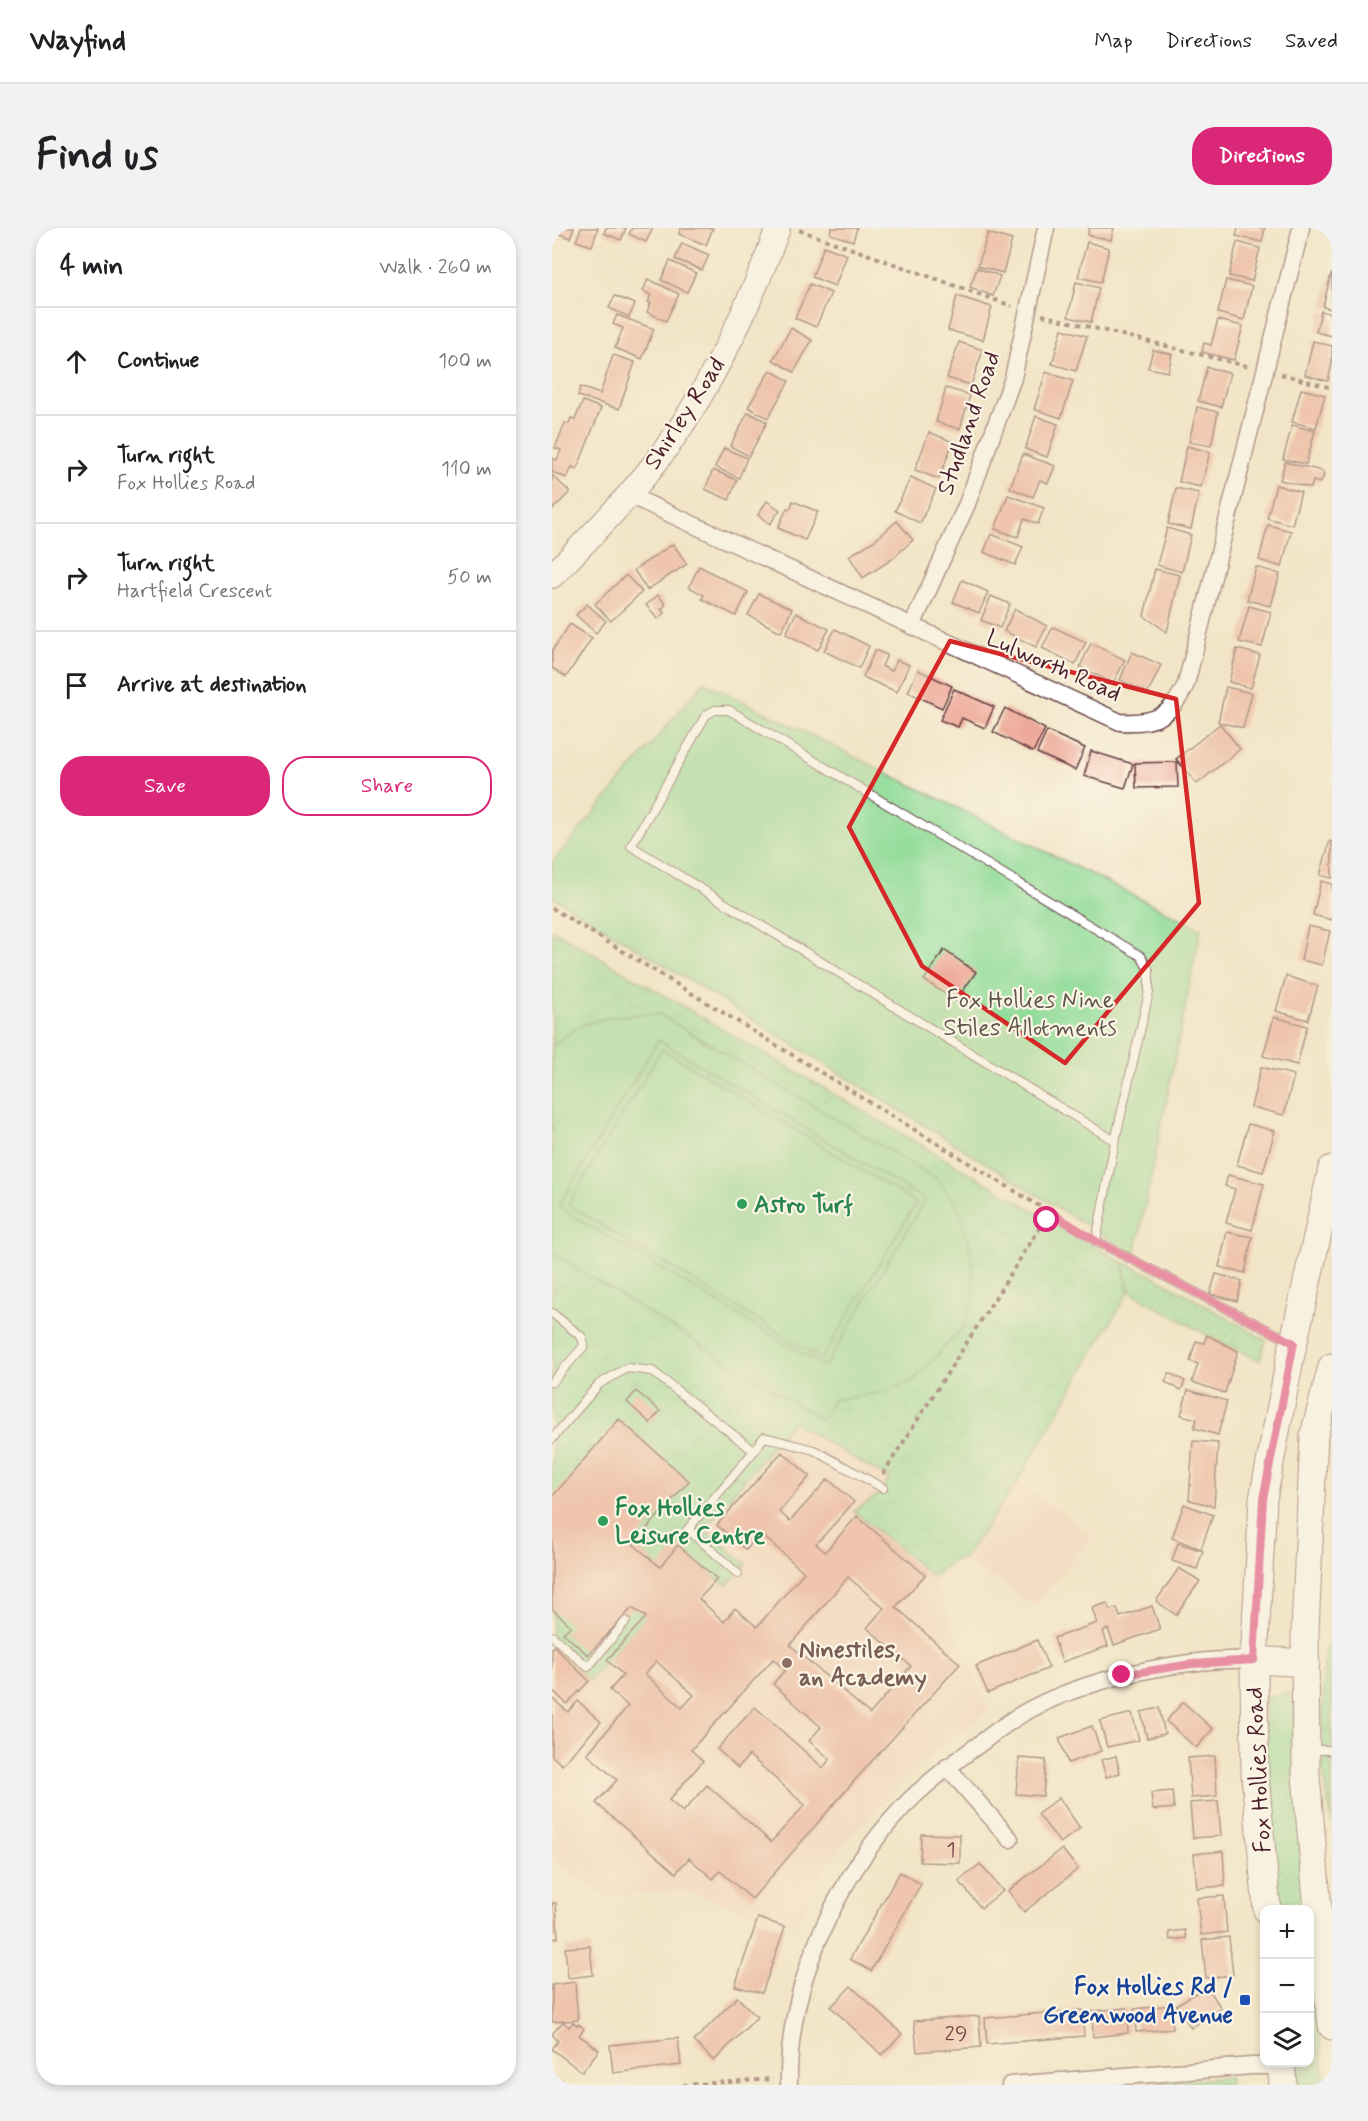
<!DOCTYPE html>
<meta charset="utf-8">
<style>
:root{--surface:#fff;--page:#f2f2f2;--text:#202124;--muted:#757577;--line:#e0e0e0;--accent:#db2777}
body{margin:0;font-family:Mynerve,sans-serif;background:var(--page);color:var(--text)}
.controls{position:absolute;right:18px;bottom:18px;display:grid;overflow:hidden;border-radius:12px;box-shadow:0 3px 9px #0003}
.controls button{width:54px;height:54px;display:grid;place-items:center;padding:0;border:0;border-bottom:2px solid var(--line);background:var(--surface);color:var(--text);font:30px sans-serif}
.stop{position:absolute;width:18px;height:18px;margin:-14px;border:4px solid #db2777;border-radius:50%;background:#fff}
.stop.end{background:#db2777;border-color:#fff;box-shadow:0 2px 6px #0008}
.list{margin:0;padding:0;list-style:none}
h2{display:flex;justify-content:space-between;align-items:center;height:78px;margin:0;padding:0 24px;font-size:26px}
h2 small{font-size:20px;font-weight:400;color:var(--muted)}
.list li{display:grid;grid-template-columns:39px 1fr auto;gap:18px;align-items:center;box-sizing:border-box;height:108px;padding:0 24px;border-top:2px solid var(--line)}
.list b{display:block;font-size:22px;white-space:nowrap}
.list p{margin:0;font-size:20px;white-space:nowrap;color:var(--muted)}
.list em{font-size:20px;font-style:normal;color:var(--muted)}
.actions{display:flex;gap:12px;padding:18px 24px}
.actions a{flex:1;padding:14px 0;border:2px solid var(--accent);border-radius:24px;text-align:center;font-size:21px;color:var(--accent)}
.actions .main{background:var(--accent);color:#fff}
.icon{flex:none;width:33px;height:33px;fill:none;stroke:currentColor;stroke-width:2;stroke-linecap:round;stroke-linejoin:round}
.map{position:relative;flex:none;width:780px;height:1857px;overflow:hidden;border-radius:24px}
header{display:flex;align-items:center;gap:36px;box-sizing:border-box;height:84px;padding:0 30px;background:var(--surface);border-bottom:2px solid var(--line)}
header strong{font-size:28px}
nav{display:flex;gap:33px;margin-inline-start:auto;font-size:21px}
.intro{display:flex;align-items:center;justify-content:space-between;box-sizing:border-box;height:144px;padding:0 36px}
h1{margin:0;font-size:42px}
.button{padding:15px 27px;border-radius:24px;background:var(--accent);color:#fff;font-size:21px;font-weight:700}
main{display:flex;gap:36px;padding:0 36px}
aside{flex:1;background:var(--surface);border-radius:24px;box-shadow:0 3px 9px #0003}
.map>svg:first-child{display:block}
</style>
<header>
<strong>Wayfind</strong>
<nav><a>Map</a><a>Directions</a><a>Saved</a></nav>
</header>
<div class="intro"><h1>Find us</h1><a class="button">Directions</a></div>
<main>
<aside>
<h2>4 min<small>Walk · 260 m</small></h2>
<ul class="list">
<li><svg class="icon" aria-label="ahead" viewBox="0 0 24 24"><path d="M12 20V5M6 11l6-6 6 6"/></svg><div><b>Continue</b></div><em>100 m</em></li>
<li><svg class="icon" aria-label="right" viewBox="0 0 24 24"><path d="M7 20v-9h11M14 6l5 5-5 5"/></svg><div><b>Turn right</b><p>Fox Hollies Road</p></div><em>110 m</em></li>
<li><svg class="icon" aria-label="right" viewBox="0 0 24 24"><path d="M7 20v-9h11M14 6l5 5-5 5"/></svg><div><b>Turn right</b><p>Hartfield Crescent</p></div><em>50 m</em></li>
<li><svg class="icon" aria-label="arrive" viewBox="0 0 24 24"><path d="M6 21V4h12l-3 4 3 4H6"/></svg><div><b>Arrive at destination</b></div></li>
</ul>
<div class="actions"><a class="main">Save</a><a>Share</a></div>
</aside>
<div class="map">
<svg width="780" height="1857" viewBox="0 0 780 1857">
<defs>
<pattern id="grass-dots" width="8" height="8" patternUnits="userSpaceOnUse" patternTransform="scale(1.5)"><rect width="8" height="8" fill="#90db98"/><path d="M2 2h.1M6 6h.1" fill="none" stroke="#7ebc83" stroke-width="1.8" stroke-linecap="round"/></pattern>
<pattern id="park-crowns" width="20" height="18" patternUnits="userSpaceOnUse" patternTransform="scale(1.5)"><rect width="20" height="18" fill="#90db98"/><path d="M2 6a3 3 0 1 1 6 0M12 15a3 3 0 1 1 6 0" fill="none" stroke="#7ebc83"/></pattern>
</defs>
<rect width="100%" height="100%" fill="#fcf5e5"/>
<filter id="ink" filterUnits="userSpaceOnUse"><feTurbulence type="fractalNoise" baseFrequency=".0167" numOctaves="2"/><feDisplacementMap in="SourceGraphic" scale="12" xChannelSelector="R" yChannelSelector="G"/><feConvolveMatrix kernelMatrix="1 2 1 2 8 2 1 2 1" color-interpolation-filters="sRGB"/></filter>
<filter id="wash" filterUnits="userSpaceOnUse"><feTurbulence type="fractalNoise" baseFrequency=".008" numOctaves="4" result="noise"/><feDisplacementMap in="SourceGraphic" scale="24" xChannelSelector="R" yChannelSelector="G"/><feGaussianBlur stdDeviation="1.35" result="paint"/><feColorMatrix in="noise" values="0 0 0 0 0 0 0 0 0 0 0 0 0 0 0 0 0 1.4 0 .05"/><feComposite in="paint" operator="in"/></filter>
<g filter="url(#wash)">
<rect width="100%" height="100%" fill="#f2e5c7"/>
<g fill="#f4d3bf">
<path d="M240,1194L338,1251L325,1268L302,1283L381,1349L437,1483L374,1532L301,1606L268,1649L245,1698L129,1662L53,1669L0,1633V1417L37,1452L144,1332L165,1351L186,1346L195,1336L154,1302Z"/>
<path d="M466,1253L540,1307L483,1378L438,1348L408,1332L417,1324Z"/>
</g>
<g fill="url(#grass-dots)" stroke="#6d7d62" stroke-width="1.5">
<path d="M570,1034L600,1047L714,1112L708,1133L655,1107L577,1063Z"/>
<path d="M736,1465L742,1478L756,1681H726L713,1541V1470Z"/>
<path d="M758,1701L773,1857H742L740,1835L758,1834Z"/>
<path d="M677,1849L678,1857H581Z"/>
</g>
<g fill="url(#park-crowns)" stroke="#6d7d62" stroke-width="1.5">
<path d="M0,702L570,1034L577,1063L466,1253L412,1330L398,1334L381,1349L302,1283L325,1268L338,1251L240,1194L152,1301L194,1336L175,1357L165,1351L144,1333L37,1453L0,1417Z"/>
<path d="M780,1415V1597L770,1535L772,1422Z"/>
</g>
<g fill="#90db98" stroke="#6d7d62" stroke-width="1.5" fill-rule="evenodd">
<path d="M152,454L649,701L583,1027L0,668V635Z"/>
<path d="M107,786L385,951L404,975L417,1012L421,1046L422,1073L410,1100L361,1153L326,1165L281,1172L270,1192L0,1025V818L27,798L62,788ZM106,812L373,972L273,1139L6,979Z"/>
<path d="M110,821L364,975L270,1131L16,977Z"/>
</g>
<g id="blocks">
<g fill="#eb9e8e" fill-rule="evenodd">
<path d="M0,0H22L18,10L0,3Z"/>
<path d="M29,0H46L40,18L24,13Z"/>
<path d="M54,0H74L69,12L52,5Z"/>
<path d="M80,0H101L94,14L77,6Z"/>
<path d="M129,0H161L154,17L127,6Z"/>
<path d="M279,0H305L301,13L278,6Z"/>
<path d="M537,0H562L559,12L536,7Z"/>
<path d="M686,0H713L710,14L684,8Z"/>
<path d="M436,5L460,12L451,45L426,38Z"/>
<path d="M535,14L557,20L549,54L526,49Z"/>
<path d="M685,14L708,20L700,53L677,48Z"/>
<path d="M130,15L157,27L150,42L123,31Z"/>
<path d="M272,18L295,27L283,58L260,49Z"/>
<path d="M118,33L144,45L135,64L109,52Z"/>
<path d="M425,40L448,48L441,68L418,59Z"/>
<path d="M779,46H780V81L771,79Z"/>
<path d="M96,51L127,66L114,93L95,84L99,75L96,74L99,67L91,63Z"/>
<path d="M674,52L700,58L692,92L666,85Z"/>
<path d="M524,54L547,60L539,94L516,89Z"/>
<path d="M258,56L279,65L264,99L243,90Z"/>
<path d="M63,68L83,76L77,89L57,80Z"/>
<path d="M405,68L440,79L431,112L396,102Z"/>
<path d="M769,83L780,86V108L764,104Z"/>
<path d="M65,87L102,101L90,131L63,120L71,100L61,96Z"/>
<path d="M666,92L691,98L682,132L650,124L652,115L659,117Z"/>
<path d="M239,100L260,112L242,144L221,132Z"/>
<path d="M510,101L535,108L524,143L500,136Z"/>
<path d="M761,113L780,118V136L776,153L753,147Z"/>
<path d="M407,114L431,122L419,157L395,150Z"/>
<path d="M601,122L620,126L616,144L596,140Z"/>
<path d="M61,127L83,134L67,181L26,168L28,159L48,166Z"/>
<path d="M655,139L678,145L669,179L646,173Z"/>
<path d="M218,142L237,153L216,190L196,179Z"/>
<path d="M494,144L521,153L509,190L482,181Z"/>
<path d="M394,160L418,167L408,201L384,194Z"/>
<path d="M749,161L773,167L764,200L740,194Z"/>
<path d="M31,173L49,180L25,241L20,239L15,250L0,244V230L5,232L9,222L3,220L13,195L17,196L19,190L23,191Z"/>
<path d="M645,179L666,184L659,218L637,214Z"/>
<path d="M196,184L215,194L197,228L178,218Z"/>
<path d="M484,188L506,196L495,229L473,221Z"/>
<path d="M740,197L763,203L754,236L731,231Z"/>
<path d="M377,204L401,214L387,251L363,242Z"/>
<path d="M635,218L658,224L649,259L627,254Z"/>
<path d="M172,220L195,230L187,250L163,239Z"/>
<path d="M471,226L503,238L496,255L488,252L481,269L458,260Z"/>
<path d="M733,234L770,243L772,247L770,252L767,255L761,253L759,260L728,252Z"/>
<path d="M161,242L185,252L177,272L153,261Z"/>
<path d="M0,247L18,264L0,282Z"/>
<path d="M359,249L384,261L368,295L343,283Z"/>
<path d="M724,257L749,264L740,297L715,290Z"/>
<path d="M624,260L647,265L639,301L616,296Z"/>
<path d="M456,267L492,280L486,296L472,291L466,309L443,301Z"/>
<path d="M215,273L228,282L218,296L206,287Z"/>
<path d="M241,273L266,284L253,312L226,300L235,280L238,281Z"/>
<path d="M345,293L361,312L339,332L311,350L297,328L322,313Z"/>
<path d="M716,297L739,303L730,339L707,332Z"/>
<path d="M615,300L639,307L630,344L605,337Z"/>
<path d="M439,306L471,319L463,337L432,324Z"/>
<path d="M121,316L135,336L95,362L82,342Z"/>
<path d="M147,338L196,364L184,388L150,371L152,367L137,359Z"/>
<path d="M704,339L728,346L719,378L695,372Z"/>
<path d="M603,341L628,347L615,404L592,388Z"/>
<path d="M74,347L90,364L59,393L43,376Z"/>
<path d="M410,352L436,364L427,385L401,374Z"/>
<path d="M207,366L240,381L229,404L196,387Z"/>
<path d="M106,367L114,377L109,381L112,385L106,391L94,377Z"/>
<path d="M439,368L458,376L448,400L429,392Z"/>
<path d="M35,376L54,393L44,405L24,387Z"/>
<path d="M697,378L719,384L710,419L687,414Z"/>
<path d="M463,381L495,398L484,419L452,403Z"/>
<path d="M244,385L277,401L266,422L234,406Z"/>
<path d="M18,396L40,410L14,449L0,440V423Z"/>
<path d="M501,399L534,414L523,436L490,420Z"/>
<path d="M283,401L317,418L307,440L272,423Z"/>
<path d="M539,415L573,432L561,455L528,439Z"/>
<path d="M685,421L708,427L699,460L677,454Z"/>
<path d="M323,422L335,427L330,438L335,441L340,443L345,432L357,437L345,464L311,449Z"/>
<path d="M580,424L609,437L596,465L568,452Z"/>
<path d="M366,442L400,458L390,480L356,464Z"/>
<path d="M674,459L700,465L691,500L666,494Z"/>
<path d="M402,461L442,479L433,500L410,490L406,499L388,492Z"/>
<path d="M453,480L493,501L481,524L441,504Z"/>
<path d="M668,496L688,521L645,556L624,531Z"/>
<path d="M495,503L533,520L523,542L485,525Z"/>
<path d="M539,523L581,536L573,560L532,548Z"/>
<path d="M625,534L626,559L584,560L583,535Z"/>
<path d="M778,613L780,614V650L768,647Z"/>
<path d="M769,653L780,656V692L761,687Z"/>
<path d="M756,698L778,703L770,737L749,732Z"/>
<path d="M392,722L424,744L404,773L372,752Z"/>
<path d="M734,748L766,758L756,792L724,783Z"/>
<path d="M722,789L755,798L745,837L711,828Z"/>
<path d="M709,839L742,847L732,887L699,879Z"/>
<path d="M696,896L723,903L711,944L685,937Z"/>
<path d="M676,947L712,956L700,1002L674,995L683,961L673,958Z"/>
<path d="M675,1004L700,1009L693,1045L667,1039Z"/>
<path d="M664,1046L690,1053L685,1073L658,1066Z"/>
<path d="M655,1107L686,1123L673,1165L640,1154L646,1136L638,1133L644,1113L652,1115Z"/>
<path d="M617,1145L633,1153L629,1162L613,1154Z"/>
<path d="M636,1162L675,1173L666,1207L642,1200L645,1191L629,1187Z"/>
<path d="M84,1163L108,1183L98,1195L75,1174Z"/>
<path d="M67,1191L137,1253L81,1316L108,1339L126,1317L165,1351L147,1371L172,1394L183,1380L205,1399L252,1344L208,1305L194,1322L165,1297L230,1224L258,1248L227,1284L238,1293L276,1251L302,1274L264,1316L273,1324L305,1288L373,1347L344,1379L408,1436L302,1553L200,1671L168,1643L161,1651L137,1630L124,1645L44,1575L65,1552L35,1526L76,1478L58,1462L71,1447L55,1432L94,1389L80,1380L36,1427L11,1405L19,1398L0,1381V1269ZM296,1349L332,1380L315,1400L359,1438L318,1486L238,1417ZM221,1431L233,1442L221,1456L269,1499L257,1513L278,1531L271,1540L203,1479L165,1521L186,1540L197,1527L253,1577L219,1614L155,1557L131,1584L117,1572L151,1533L139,1522ZM104,1433L142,1467L130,1480L93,1446Z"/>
<path d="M641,1213L666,1215L662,1278L637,1272Z"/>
<path d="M632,1276L661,1287L649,1321L620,1310Z"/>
<path d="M626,1315L651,1323L645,1341L620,1333Z"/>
<path d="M627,1340L648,1353L624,1387L604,1373Z"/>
<path d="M555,1375L558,1382L565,1380L568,1389L600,1378L608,1401L562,1417L556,1401L551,1403L556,1418L510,1434L502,1410L545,1395L540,1380Z"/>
<path d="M485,1412L497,1440L436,1465L424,1438Z"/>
<path d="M2,1418L37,1453L15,1476L0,1462V1420Z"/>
<path d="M0,1470L16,1484L26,1473L49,1494L10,1537L0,1528Z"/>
<path d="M631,1474L661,1501L644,1520L614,1493Z"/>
<path d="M607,1480L613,1506L595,1510L589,1484Z"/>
<path d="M580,1485L587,1512L555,1519L548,1493Z"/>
<path d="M540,1498L549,1523L516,1535L507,1510Z"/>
<path d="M564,1528L568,1545L554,1549L549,1532Z"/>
<path d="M663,1528L665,1568L639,1570L636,1530Z"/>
<path d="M467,1530L494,1532L491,1568L464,1566Z"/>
<path d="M620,1563L622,1580L601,1582L599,1565Z"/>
<path d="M507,1570L528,1600L508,1615L486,1586Z"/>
<path d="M666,1573L669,1608L641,1610L638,1575Z"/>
<path d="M369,1606L408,1607V1635L368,1634Z"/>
<path d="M510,1621L526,1641L472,1684L456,1663Z"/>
<path d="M671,1623L673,1658L645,1660L642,1626Z"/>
<path d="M428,1636L451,1663L429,1680L407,1653Z"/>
<path d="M348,1644L369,1656L319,1743L298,1731Z"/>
<path d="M672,1668L675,1704L649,1707L645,1670Z"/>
<path d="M0,1675H4L6,1710L0,1711Z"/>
<path d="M206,1690L233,1699L210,1765L183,1758Z"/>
<path d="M633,1702L634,1710L618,1712L617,1704Z"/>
<path d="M677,1709L681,1747L654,1750L650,1712Z"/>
<path d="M38,1718L41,1747L16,1750L13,1720Z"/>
<path d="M23,1754L26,1792L0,1794V1757Z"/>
<path d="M299,1758L350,1806L330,1827L279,1779Z"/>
<path d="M655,1758L669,1780L639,1800L624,1777Z"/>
<path d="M185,1769L205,1789L162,1833L142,1813Z"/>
<path d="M619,1777L621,1801L584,1804L582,1781Z"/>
<path d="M575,1780L576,1805L541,1809L540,1783Z"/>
<path d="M530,1782L532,1808L435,1816L433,1790Z"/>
<path d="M427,1788L429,1819L365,1824L362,1793Z"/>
<path d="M11,1794L17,1799L21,1794L26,1798L27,1796L32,1801L27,1807L47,1822L30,1844L0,1821L6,1813L0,1806Z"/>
<path d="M126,1810L129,1837L61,1845L58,1817Z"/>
</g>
</g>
</g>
<g filter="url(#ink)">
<use href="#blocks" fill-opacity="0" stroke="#633d42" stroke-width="1.5"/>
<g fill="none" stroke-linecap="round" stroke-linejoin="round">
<defs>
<g id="lane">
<path d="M563,913L597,764V742L589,728L177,482H163L154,487L79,618L563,913L544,1013L738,1113"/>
<path d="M0,1085L30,1109L32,1118L0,1154"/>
<path d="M0,1211L47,1156L75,1140L100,1143L202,1223L136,1301L186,1346"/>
<path d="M202,1223L212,1209L262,1222L331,1260"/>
<path d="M0,1408L36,1439L74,1393"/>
<path d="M757,1522H780"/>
</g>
<g id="street">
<path d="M77,267L568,494C603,496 619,489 634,456L749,0"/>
<path d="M360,398L415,276L461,150L494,0"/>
<path d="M395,1539L458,1611"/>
<path d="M237,1857C235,1757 284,1650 352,1578C375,1554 402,1534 429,1515C442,1505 456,1494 470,1486C530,1451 633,1429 702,1432"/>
<path d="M458,1857L700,1838H729"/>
</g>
<path id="secondary" d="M0,348C37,310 75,272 107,230C158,162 197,79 226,0"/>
<g id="primary">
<path d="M780,1139L762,1207L753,1402L754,1548L766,1682L780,1798"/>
<path d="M702,1432L754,1435"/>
<path d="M715,1682L703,1547L702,1432L711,1271L738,1131L780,941"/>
<path d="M729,1834L731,1857"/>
</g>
</defs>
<use href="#lane" stroke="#633d42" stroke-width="10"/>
<use href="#street" stroke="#633d42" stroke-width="19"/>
<use href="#secondary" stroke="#633d42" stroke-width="26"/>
<use href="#primary" stroke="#633d42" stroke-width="29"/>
<g stroke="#633d42" stroke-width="4" stroke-dasharray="4.5 4.5" stroke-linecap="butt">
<path d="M247,2L460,78"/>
<path d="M490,87L698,139"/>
<path d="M729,146L780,160"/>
<path d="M0,680L533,1006"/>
<path d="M331,1246L498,984"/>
<path d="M0,1846L14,1857"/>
<path d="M131,1857L221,1851"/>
</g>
<use href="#lane" stroke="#fff" stroke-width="8"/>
<use href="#street" stroke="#fff" stroke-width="16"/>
<use href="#secondary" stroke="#fff" stroke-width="24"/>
<use href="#primary" stroke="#fff" stroke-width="27"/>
</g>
</g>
<g fill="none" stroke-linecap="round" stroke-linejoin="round" filter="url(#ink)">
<path stroke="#db2777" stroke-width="8" d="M495,992L498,984L544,1013L742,1115L711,1271L702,1432L640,1436L570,1447"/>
</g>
<path d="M0 0H780V1857H0ZM398,413L624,471L647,675L513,835L370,738L297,599Z" fill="#f2e5c7" fill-opacity=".55" fill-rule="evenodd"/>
<path fill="none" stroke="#d62828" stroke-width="4.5" stroke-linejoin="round" d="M398,413L624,471L647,675L513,835L370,738L297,599Z"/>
<g fill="#2e9e5b" stroke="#fcf5e5" stroke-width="2">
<circle cx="190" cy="976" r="6"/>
<circle cx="51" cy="1293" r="6"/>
</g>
<circle fill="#8d6e63" stroke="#fcf5e5" stroke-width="2" cx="235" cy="1435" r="6"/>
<rect fill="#1a4fb4" stroke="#fcf5e5" stroke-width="2" x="687" y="1766" width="12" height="12" rx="3"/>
<g text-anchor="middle" stroke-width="4.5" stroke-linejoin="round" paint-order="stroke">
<g font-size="21" fill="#723f44">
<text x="399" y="1628">1</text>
<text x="404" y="1812">29</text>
</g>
<g font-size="24" fill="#4a1f2b" stroke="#fcf5e5">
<text transform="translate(132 185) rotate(-57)" y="8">Shirley Road</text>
<text transform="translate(416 195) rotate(-71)" y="8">Studland Road</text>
<text transform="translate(502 437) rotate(24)" y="8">Lulworth Road</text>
<text transform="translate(706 1542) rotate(-93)" y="8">Fox Hollies Road</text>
</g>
<g font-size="24" fill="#5f574c" stroke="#fcf5e5">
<text x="478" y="779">Fox Hollies Nine<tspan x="478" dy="28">Stiles Allotments</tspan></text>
</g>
<g font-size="24" font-weight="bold" fill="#27864d" stroke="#fcf5e5" text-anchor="start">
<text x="202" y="984">Astro Turf</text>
<text x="63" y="1287">Fox Hollies<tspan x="63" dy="28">Leisure Centre</tspan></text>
</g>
<g font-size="24" font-weight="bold" fill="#785e54" stroke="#fcf5e5" text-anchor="start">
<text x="247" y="1429">Ninestiles,<tspan x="247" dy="28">an Academy</tspan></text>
</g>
<g font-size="24" font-weight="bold" fill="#164399" stroke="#fcf5e5" text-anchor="end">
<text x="681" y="1766">Fox Hollies Rd /<tspan x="681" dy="28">Greenwood Avenue</tspan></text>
</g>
</g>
</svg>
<div class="controls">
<button>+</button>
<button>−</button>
<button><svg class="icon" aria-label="layers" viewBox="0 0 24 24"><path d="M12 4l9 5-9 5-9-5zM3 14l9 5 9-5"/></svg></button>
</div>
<div class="stop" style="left:495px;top:992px"></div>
<div class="stop end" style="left:570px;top:1447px"></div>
</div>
</main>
